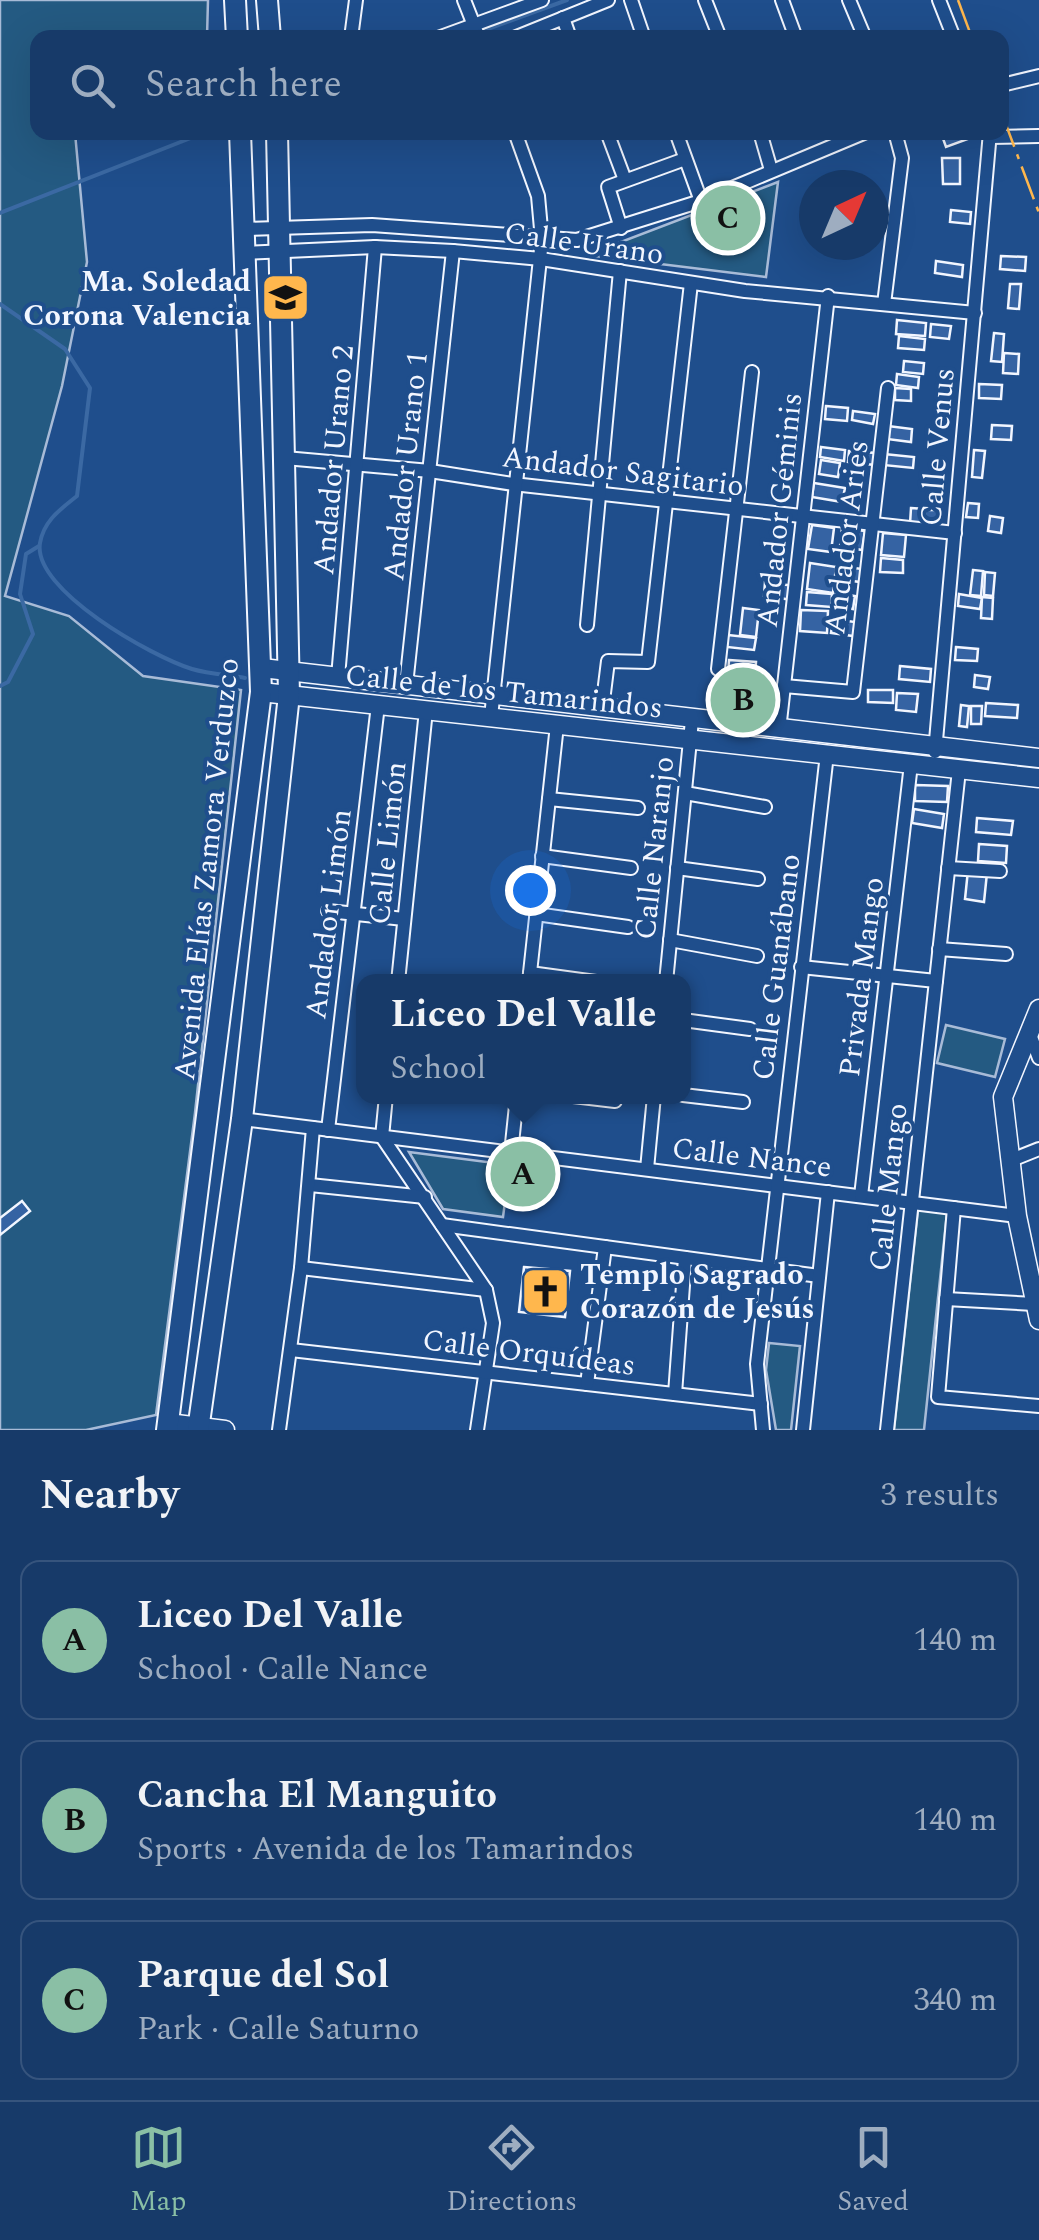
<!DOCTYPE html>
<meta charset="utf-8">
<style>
:root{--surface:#173a69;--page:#244571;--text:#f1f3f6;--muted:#9eadc0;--line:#36547d;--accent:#8abfa5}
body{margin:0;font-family:Spectral,serif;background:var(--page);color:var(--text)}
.compass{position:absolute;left:799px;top:170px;width:90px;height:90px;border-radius:50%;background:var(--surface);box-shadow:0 10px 40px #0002;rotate:44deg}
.you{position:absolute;left:530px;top:890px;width:35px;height:35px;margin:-25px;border:8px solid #fff;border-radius:50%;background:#1a73e8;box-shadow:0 0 0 15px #1a73e833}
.badge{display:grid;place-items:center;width:65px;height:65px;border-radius:50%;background:var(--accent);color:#111;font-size:32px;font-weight:700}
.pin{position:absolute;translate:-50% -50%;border:5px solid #fff;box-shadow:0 2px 10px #0006}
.popup{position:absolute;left:356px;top:974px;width:335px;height:130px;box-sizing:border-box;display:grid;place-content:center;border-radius:20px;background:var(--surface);filter:drop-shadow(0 2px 8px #0005);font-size:32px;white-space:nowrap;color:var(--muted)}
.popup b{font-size:38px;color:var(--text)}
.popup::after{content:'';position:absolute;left:50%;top:100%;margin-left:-20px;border:20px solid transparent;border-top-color:var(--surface)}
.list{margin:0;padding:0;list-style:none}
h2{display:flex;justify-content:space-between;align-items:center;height:130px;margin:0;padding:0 40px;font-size:42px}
h2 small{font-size:32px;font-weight:400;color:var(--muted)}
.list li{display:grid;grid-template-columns:65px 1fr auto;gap:30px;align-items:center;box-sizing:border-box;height:160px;margin:0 20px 20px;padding:0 20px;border:2px solid var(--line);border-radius:20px}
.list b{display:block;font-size:38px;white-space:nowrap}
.list p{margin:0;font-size:32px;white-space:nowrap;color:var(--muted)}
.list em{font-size:32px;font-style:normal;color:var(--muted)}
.icon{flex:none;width:55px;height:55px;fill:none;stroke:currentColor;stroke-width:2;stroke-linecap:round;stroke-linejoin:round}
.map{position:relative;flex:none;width:1039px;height:1430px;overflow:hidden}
.search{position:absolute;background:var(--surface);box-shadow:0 10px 40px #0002;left:30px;right:30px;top:30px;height:110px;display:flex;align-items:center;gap:25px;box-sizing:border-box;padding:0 35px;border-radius:20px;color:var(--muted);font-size:38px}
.sheet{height:670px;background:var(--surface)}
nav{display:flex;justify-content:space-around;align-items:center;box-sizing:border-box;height:140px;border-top:2px solid var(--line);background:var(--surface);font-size:28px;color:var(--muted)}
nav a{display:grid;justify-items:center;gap:5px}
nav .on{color:var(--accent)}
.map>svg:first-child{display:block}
</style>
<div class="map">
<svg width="1039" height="1430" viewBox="0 0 1039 1430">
<rect width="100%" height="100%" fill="#1f4e8c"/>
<g fill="#245a82" stroke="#a8bbd7" stroke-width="2.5">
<path d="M0,0H208L207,37L38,38V132L75,133L87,262L62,386L5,596L69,616L143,676L241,690L195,1113L156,1415L86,1430H0Z"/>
<path d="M778,182L766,277L587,255Z"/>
<path d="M715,680L775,686L772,720L712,714Z"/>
<path d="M946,1025L1005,1039L995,1077L937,1063Z"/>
<path d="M409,1152L510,1165L503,1217L443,1209Z"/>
<path d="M918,1210L947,1213L924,1430H894Z"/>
<path d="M769,1343L800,1346L791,1430H776L766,1370Z"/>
</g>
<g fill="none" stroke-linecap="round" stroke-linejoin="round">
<g stroke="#3b69a3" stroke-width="4">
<path d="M482,31L567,0"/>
<path d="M0,213L206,132"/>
<path d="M0,304L65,349L90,388L77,496C61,509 44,520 40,543C32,590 153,657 192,669C209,674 228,675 245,678"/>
<path d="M0,686L8,682L33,634L20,594L26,554L39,546"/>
</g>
</g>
<g fill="#3563a3" stroke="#f2f6ff" stroke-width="2.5">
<path d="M975,132L976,136L946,147L941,133Z"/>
<path d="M942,158H960V184H943Z"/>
<path d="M951,210L971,212L970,224L950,222Z"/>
<path d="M1001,256L1026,257L1025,271L1000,269Z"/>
<path d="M936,261L963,265L962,277L935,273Z"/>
<path d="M1010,284H1021L1019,309L1008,308Z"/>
<path d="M897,320L926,323L925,336L896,334Z"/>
<path d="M931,324L951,326L949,339L930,337Z"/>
<path d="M994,333L1004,334L1002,362L991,361Z"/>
<path d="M899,336L925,339L924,350L898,348Z"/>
<path d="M1004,353L1019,354L1018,374L1003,373Z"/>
<path d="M904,361L924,363L923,374L903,372Z"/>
<path d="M897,374L919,377L918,388L896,385Z"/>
<path d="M979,384L1002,385L1001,399L979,398Z"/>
<path d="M895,388L911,389V401L895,400Z"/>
<path d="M826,406L848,408L847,421L825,419Z"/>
<path d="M853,411L875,414L873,424L852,420Z"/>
<path d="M992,425L1012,426L1011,440L991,439Z"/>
<path d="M888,426L912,429L911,442L887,439Z"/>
<path d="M821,447L845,450L844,461L820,457Z"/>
<path d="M974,450L985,451L982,478L972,477Z"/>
<path d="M849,451L876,453L875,465L848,462Z"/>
<path d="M884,454L914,457L913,468L883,465Z"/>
<path d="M821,460L840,463L838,477L819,474Z"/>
<path d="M814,483L845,488L842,502L812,497Z"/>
<path d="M968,503L979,504L978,518L966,517Z"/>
<path d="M911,508L924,509L923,525L910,524Z"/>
<path d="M925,510H938L937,525L925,524Z"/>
<path d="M990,516L1003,518L1001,533L988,531Z"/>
<path d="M812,525L834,528L831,552L808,549Z"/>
<path d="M842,528L865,531L862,550L840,546Z"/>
<path d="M883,533L906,535L904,557L881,555Z"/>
<path d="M881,558L903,560V573L880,572Z"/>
<path d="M810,563L836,567L833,593L807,589Z"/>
<path d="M840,566L862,569L860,582L838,579Z"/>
<path d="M973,570L983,571L981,596L970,595Z"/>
<path d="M985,572L995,573L993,596L984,595Z"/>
<path d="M765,582L795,586L793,600L764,596Z"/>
<path d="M807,592L832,594L831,607L806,605Z"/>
<path d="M836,593L855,596L853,609L834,606Z"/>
<path d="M959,594L982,598L980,609L958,606Z"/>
<path d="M982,597L993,598L992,619L981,618Z"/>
<path d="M743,608L759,610L756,637L740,635Z"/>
<path d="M801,610L828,611L827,633L800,631Z"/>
<path d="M833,619L855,622L853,636L831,633Z"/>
<path d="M728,635L756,638L754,650L727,647Z"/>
<path d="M956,647L978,649L977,661L955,660Z"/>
<path d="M729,660L756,662L755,677L728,675Z"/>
<path d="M900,666L931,669L930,682L899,679Z"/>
<path d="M975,675L990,677L988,689L974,687Z"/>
<path d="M868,690H893V703L868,702Z"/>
<path d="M897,693L918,694L916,712L896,710Z"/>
<path d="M986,703L1018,705L1017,718L985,716Z"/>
<path d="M961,705L969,706L967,727L959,726Z"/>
<path d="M971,706H982L981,724H971Z"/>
<path d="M915,785L948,786L947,802L915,801Z"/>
<path d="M914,809L944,814L942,828L912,823Z"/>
<path d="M977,818L1013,821L1011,835L976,832Z"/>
<path d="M979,844L1007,846L1006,863L978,861Z"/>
<path d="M968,870L987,873L984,902L965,899Z"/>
<path d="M22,1201L30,1211L0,1235V1218Z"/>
<path d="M524,1267L570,1271L565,1317L519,1312Z"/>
</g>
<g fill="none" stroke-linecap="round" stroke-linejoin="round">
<defs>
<g id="street">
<path d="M464,0L479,38"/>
<path d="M631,0L644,38"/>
<path d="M705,0L720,38"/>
<path d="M782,0L796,38"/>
<path d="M849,0L865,38"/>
<path d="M939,0L954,38"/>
<path d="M563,18L570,38"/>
<path d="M351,38L356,0"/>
<path d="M438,38L542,0"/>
<path d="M514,38L608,0"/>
<path d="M1002,85L1039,76"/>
<path d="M607,132L625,180"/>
<path d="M676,132L701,201"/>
<path d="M760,132L771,170"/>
<path d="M991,137L1039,136"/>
<path d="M621,228L608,187L685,159"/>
<path d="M244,229L372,225L577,240L701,201L866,132"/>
<path d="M245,253L375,247L453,251L541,259L745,291L975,313"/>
<path d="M884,304L902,158L895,132"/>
<path d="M285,458L430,471L513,484L955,533"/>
<path d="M587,625L620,271"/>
<path d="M718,669L752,372"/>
<path d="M338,677L375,247"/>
<path d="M406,685L453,251"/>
<path d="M784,686L853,692L888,388"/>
<path d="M602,709L608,661L648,662L691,283"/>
<path d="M491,717L542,240L538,196L515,132"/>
<path d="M779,730L828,296"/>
<path d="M935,752L990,132"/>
<path d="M685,793L765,807"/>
<path d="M549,799L638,808"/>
<path d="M542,856L631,868"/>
<path d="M677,868L758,879"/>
<path d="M948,868L1000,871"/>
<path d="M328,911L404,919"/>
<path d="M536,914L628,927"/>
<path d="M670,940L757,956"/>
<path d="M939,949L1006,954"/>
<path d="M801,967L936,981"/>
<path d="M530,973L596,982"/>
<path d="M398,982L426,710"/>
<path d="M529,982L557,725"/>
<path d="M666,982L692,720"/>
<path d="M683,1020L750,1029"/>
<path d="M1029,1032L1039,1058"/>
<path d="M683,1095L743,1102"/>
<path d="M386,1096L382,1137L486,1290L493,1323L477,1430"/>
<path d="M573,1096L615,1101"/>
<path d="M242,1119L1017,1216"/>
<path d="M328,1130L378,705"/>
<path d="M511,1153L517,1096"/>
<path d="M1009,1161L1039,1149"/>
<path d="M647,1169L654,1096"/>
<path d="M310,1185L425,1197"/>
<path d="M861,1196L911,764"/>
<path d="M954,1208L938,1397L1039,1406"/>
<path d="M442,1225L819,1276"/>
<path d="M301,1268L486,1290"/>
<path d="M946,1299L1034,1304"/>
<path d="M291,1350L761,1404"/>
<path d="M587,1384L605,1247"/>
<path d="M675,1394L685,1258"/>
<path d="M279,1430L301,1268L313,1128"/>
<path d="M763,1430L757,1364L827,754"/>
<path d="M803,1430L828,1192"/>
<path d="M887,1430L959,770"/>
</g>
<g id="secondary">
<path d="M262,668L1039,758"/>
<path d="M261,692L1039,778"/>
<path d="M1039,1009L1003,1097L1017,1216L1039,1320"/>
<path d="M168,1423L225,1430"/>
</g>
<g id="primary">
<path d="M235,0L237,38"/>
<path d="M267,0L270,38"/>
<path d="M167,1430L261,692L240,132"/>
<path d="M198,1430L242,1119L289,695L277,132"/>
</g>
</defs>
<use href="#street" stroke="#f2f6ff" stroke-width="16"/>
<use href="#secondary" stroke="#f2f6ff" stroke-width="21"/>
<use href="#primary" stroke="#f2f6ff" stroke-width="24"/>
<use href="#street" stroke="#1f4e8c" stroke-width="12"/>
<use href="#secondary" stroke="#1f4e8c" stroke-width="18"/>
<use href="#primary" stroke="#1f4e8c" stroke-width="20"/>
<g stroke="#ffb74d" stroke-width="2.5" stroke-dasharray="35 8 5 8" stroke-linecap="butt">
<path d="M958,0L972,38"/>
<path d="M1002,114L1039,213"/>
</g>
</g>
<defs>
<symbol id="school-square" viewBox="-11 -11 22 22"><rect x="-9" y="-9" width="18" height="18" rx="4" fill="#ffb74d" stroke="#1f4e8c"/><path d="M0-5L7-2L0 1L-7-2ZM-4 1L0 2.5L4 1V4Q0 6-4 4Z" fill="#111"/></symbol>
<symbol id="church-square" viewBox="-11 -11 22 22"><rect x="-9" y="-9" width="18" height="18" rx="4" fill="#ffb74d" stroke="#1f4e8c"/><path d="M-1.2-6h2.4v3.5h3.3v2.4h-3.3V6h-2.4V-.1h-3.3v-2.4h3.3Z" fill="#111"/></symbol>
</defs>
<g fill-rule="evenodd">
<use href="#school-square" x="258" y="270" width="55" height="55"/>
<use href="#church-square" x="518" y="1264" width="55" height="55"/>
</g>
<g text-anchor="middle" stroke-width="8" stroke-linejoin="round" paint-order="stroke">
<g font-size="30" fill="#f2f6ff" stroke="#1f4e8c">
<text transform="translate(584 243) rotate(8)" y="10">Calle Urano</text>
<text transform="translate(937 447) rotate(-85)" y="10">Calle Venus</text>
<text transform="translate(333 460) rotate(-85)" y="10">Andador Urano 2</text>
<text transform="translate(405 466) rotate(-84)" y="10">Andador Urano 1</text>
<text transform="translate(623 471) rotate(7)" y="10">Andador Sagitario</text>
<text transform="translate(779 510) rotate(-84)" y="10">Andador Géminis</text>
<text transform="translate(846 537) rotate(-83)" y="10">Andador Aries</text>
<text transform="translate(504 691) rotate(6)" y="10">Calle de los Tamarindos</text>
<text transform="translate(387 843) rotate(-84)" y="10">Calle Limón</text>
<text transform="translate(654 848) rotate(-84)" y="10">Calle Naranjo</text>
<text transform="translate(206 869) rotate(-84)" y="10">Avenida Elías Zamora Verduzco</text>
<text transform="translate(328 914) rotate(-83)" y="10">Andador Limón</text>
<text transform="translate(776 967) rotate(-83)" y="10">Calle Guanábano</text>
<text transform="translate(861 977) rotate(-83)" y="10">Privada Mango</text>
<text transform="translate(752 1157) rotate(7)" y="10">Calle Nance</text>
<text transform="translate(888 1187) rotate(-84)" y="10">Calle Mango</text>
<text transform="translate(529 1352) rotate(7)" y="10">Calle Orquídeas</text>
</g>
<g font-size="30" font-weight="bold" fill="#f2f6ff" stroke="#1f4e8c" text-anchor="end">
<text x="251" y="291">Ma. Soledad<tspan x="251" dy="34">Corona Valencia</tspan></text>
<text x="580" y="1284" text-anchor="start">Templo Sagrado<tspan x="580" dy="34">Corazón de Jesús</tspan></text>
</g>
</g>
</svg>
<svg class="compass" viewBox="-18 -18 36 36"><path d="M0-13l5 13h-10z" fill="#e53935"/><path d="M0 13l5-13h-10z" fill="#9eadc0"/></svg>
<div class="you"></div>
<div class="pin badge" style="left:523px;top:1174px">A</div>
<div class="popup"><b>Liceo Del Valle</b>School</div>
<div class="pin badge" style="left:743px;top:700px">B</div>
<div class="pin badge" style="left:728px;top:218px">C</div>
<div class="search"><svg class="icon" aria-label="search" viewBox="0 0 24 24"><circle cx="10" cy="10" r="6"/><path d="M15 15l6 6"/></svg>Search here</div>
</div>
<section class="sheet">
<h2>Nearby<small>3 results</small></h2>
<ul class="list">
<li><span class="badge">A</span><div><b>Liceo Del Valle</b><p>School · Calle Nance</p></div><em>140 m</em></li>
<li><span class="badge">B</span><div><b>Cancha El Manguito</b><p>Sports · Avenida de los Tamarindos</p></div><em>140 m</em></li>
<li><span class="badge">C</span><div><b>Parque del Sol</b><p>Park · Calle Saturno</p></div><em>340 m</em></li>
</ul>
</section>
<nav>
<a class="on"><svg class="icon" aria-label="map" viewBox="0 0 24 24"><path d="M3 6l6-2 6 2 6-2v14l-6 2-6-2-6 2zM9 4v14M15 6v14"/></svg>Map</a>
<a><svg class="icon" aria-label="directions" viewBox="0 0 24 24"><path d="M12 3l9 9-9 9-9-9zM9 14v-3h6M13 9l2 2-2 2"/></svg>Directions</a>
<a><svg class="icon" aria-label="saved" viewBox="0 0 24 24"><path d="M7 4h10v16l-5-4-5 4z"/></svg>Saved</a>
</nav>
